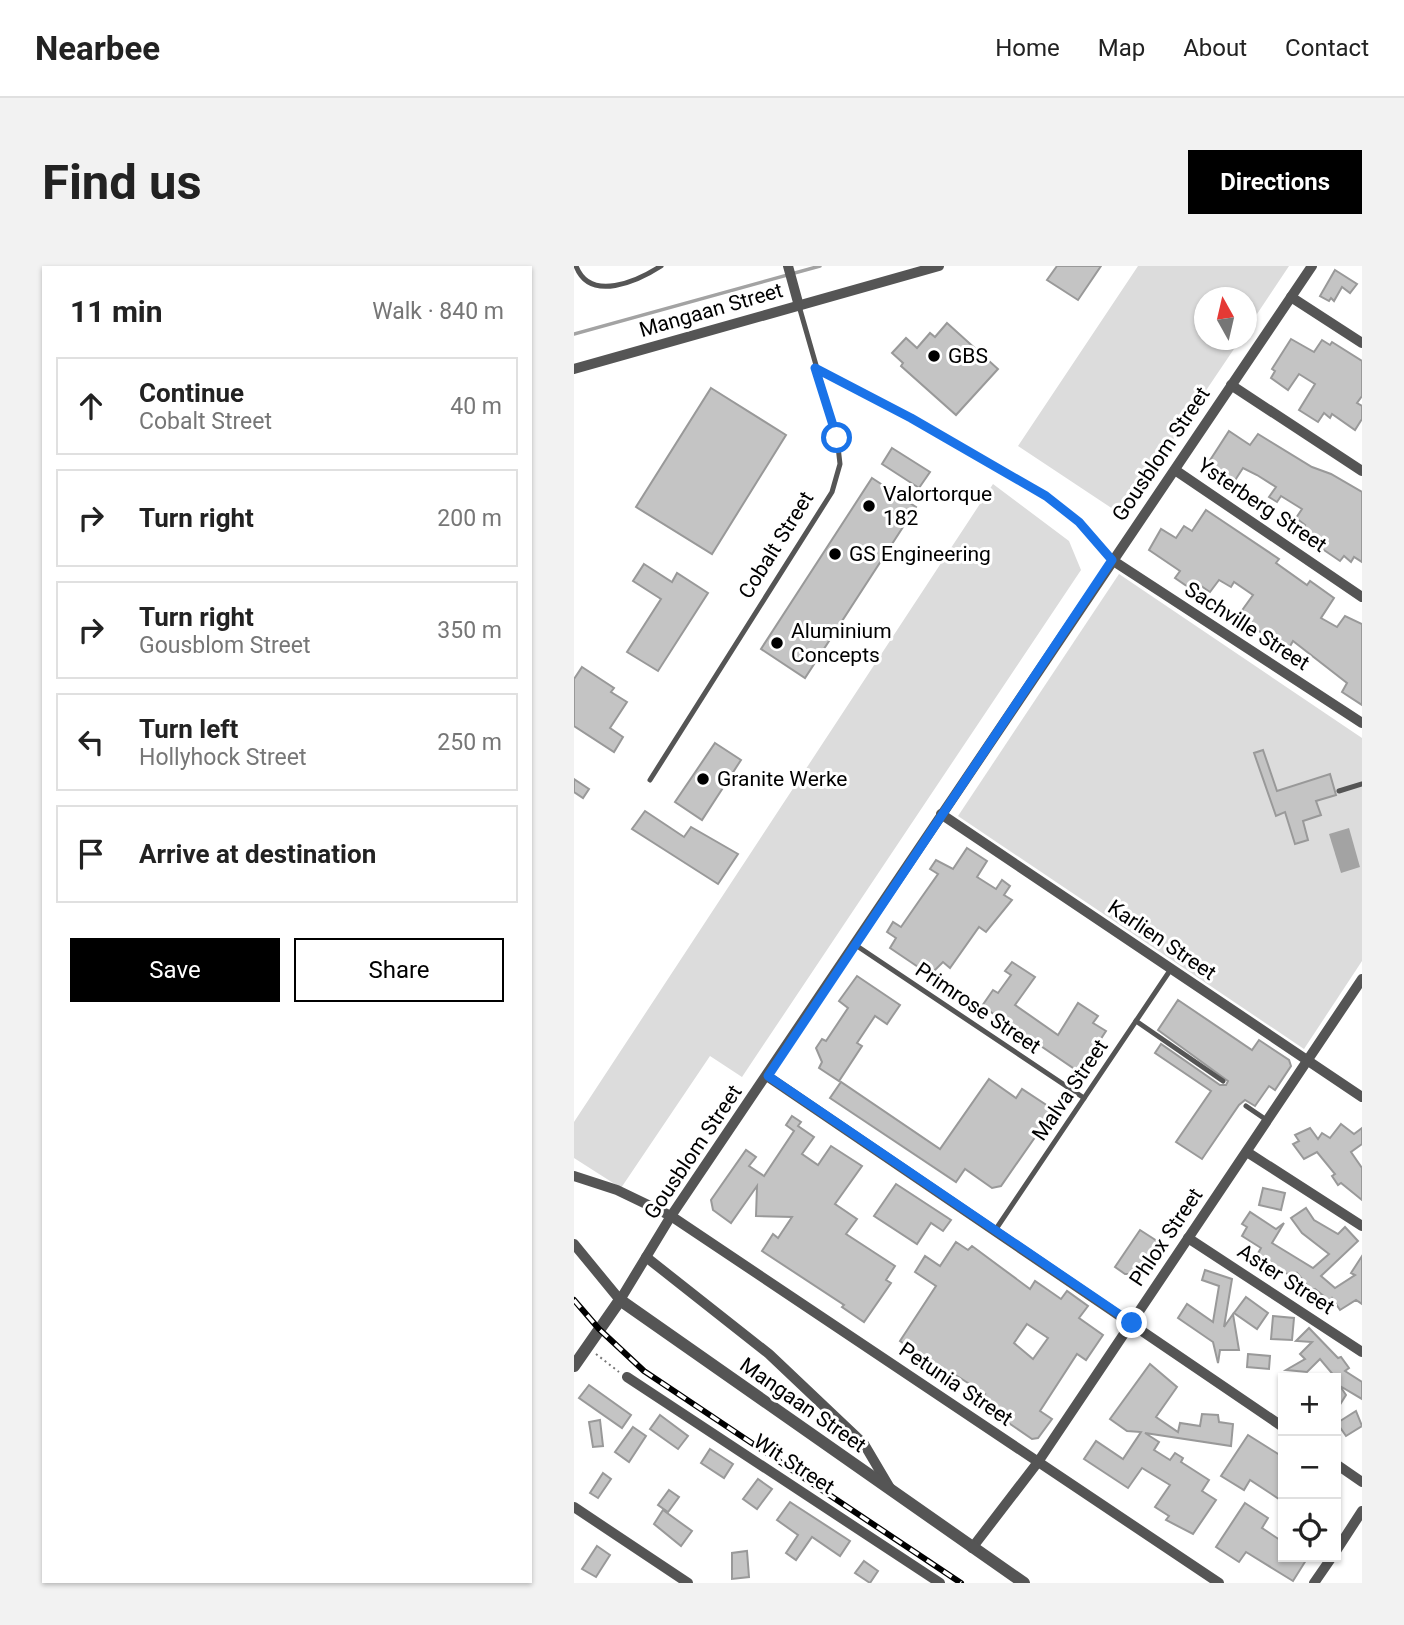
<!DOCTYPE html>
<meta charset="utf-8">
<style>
:root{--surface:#fff;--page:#f2f2f2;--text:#222;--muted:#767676;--line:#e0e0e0;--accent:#000}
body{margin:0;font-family:Roboto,sans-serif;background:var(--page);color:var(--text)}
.controls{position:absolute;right:21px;bottom:21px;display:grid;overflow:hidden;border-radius:0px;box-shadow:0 2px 5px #0004}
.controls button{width:63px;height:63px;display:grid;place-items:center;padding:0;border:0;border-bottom:2px solid var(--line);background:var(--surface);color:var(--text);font:35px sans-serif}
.compass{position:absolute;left:620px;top:21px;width:63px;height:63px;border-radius:50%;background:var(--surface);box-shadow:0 2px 5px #0004;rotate:352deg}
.stop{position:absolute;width:21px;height:21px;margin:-16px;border:5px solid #1a73e8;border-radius:50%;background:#fff}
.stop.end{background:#1a73e8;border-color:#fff;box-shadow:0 2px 7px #0008}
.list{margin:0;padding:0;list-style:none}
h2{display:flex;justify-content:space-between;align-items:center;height:91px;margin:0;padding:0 28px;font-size:30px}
h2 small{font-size:23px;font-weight:400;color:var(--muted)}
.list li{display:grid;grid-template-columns:46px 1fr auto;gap:21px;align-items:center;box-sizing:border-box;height:98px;margin:0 14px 14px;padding:0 14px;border:2px solid var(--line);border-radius:0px}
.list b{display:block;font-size:26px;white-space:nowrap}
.list p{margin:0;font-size:23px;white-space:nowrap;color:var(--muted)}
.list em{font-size:23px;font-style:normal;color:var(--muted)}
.actions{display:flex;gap:14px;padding:21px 28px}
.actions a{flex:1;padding:16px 0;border:2px solid var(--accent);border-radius:0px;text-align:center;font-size:24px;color:var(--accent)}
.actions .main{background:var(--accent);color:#fff}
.icon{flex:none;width:38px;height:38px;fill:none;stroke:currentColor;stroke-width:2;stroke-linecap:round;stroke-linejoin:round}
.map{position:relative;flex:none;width:788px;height:1317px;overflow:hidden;border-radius:0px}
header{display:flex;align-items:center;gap:42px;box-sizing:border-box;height:98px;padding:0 35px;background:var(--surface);border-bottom:2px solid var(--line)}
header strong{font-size:33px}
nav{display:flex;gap:38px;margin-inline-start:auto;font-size:24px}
.intro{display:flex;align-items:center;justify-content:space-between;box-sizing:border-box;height:168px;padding:0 42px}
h1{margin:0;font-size:49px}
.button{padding:18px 32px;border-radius:0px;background:var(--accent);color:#fff;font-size:24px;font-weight:700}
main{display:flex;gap:42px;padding:0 42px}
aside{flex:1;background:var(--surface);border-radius:0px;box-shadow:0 2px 5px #0004}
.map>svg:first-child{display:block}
</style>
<header>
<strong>Nearbee</strong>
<nav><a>Home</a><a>Map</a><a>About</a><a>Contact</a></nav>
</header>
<div class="intro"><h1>Find us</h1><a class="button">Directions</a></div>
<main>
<aside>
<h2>11 min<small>Walk · 840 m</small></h2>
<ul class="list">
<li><svg class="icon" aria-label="ahead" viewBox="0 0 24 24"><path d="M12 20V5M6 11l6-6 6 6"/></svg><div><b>Continue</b><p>Cobalt Street</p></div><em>40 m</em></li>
<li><svg class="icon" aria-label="right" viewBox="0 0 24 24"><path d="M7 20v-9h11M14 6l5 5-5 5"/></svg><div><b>Turn right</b></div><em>200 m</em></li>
<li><svg class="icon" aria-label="right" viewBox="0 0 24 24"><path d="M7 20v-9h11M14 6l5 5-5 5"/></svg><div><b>Turn right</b><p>Gousblom Street</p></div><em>350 m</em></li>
<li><svg class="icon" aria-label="left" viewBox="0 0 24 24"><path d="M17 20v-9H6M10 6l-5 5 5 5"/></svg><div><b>Turn left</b><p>Hollyhock Street</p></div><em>250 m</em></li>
<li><svg class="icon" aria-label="arrive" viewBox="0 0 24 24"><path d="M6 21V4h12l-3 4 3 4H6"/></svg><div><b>Arrive at destination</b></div></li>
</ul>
<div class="actions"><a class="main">Save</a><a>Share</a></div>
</aside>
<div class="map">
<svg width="788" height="1317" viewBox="0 0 788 1317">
<rect width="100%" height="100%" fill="#fff"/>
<g fill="#dcdcdc">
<path d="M564,0H715L673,63V32H631V74H666L548,249L444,180Z"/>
<path d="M419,218L495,275L507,304L168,811L136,790L47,922L0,892V856Z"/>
<path d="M545,308L788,472V695L730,783L384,550Z"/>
</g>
<path fill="#a3a3a3" d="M775,562L786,601L767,607L755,568Z"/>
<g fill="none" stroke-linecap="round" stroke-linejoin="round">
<path stroke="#a3a3a3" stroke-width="3.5" d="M0,68L246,0"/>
</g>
<g fill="#c4c4c4" stroke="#999" stroke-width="2" fill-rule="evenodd">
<path d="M483,0H527L504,34L473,14Z"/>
<path d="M761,4L783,18L776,27L768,21L760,35L757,32L755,35L746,30Z"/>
<path d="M373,57L424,103L382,149L327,100L329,97L318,87L332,72L343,82L356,67L361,71Z"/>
<path d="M717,73L740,86L748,74L756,79L758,76L788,95V130L783,137L788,140V153L781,164L758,148L756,152L750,147L744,156L725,144L741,118L725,108L714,124L697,112L701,105L698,103Z"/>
<path d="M137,122L212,169L138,288L62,241Z"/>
<path d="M655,165L676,179L684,168L738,201L757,208L788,226V296L780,291L777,296L770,290L766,295L747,282L750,277L729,262L731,259L722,252L728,243L707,230L703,236L695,231L702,221L683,209L669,202L658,219L631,202Z"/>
<path d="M318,182L356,206L345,222L308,198Z"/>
<path d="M298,212L342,241L231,412L187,383Z"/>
<path d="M632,244L705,293L702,297L733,319L736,315L760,332L747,352L763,361L771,350L788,358V439L768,426L773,417L719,375L715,382L710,379L709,382L664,350L679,329L660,316L657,321L645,314L636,326L624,318L620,325L601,312L606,305L575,284L587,263L602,272L610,260L618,265Z"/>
<path d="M70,298L98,316L103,307L134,327L84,405L53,386L87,333L59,315Z"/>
<path d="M8,401L40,422L37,426L53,436L36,462L49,471L40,486L0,460V413Z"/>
<path d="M141,477L167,494L128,554L101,536Z"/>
<path d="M689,484L703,525L756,508L762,529L742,535L747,549L729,555L734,574L721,578L711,546L702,550L680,487Z"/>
<path d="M0,513L15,523L9,532L0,526Z"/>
<path d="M71,545L110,571L117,561L164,588L144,618L58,563Z"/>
<path d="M393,582L413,595L403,611L422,623L428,614L436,620L430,629L438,634L412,666L405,661L376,702L369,696L356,709L316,682L322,672L313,666L319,656L327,661L345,635L364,608L356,603L362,594L379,603Z"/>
<path d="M438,696L461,711L441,739L484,769L504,737L524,750L519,757L532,765L505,806L408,740L419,724L424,727L437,709L431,705Z"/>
<path d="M283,710L326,739L313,758L301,750L283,777L288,780L265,815L245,802L248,796L242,782L248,773L252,775L274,742L265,735Z"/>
<path d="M604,734L678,784L685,774L715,794L717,800L701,824L695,820L681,840L671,834L665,839L628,893L602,876L637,825L581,787L587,778L646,819H652L654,815L584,764Z"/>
<path d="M415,813L442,832L448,823L480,844L427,920L418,922L391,903L382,916L256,832L267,816L366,883Z"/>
<path d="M218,850L227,856L224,860L240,871L228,888L244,899L257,880L288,900L261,938L283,953L272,968L321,1000L312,1014L317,1017L290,1056L268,1041L270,1039L188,985L199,968L204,972L218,951L182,950L183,920L157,957L139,944L137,934L172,884L182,891L175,900L190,910L220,865L212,859Z"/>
<path d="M767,858L780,868L788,862V878L777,886L788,902V934L767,917L764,919L758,910L761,908L743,886L730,893L719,878L725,875L721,869L736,862L744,873L748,867L756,872Z"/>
<path d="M322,918L377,954L369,965L357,957L343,978L300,950Z"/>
<path d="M689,922L711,927L707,944L685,939Z"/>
<path d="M732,942L740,954L764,968L771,961L784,975L747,1010L761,1022L781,1009L777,1007L788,990V1038L782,1034L766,1044L758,1032L756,1035L741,1023L738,1025L723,1007L720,1012L683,989L687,982L668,970L673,961L668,958L676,946L702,963L710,957L698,977L739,1002L755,988L728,967L717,952Z"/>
<path d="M566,964L583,975L561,1008H551L541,1001Z"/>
<path d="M382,976L394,984L398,980L456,1023L461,1015L487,1033L493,1025L514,1040L505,1052L529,1069L512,1094L503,1088L466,1145L478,1153L464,1172L458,1173L429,1153L432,1150L407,1133L411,1128L380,1108L377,1112L326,1075L362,1020L341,1006L351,990L366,1000ZM453,1058L474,1072L459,1093L440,1077Z"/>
<path d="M631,1004L658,1013L650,1061L659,1048L665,1084H646L644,1097L639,1076L604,1052L613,1038L639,1056L645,1020L628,1014Z"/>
<path d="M672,1031L694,1047L683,1063L660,1047Z"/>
<path d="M699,1050L720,1052L718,1074L697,1073Z"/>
<path d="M735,1062L764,1092L767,1091L775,1102L771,1105L788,1116V1133L766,1120L772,1129L762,1145V1112L746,1093L733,1106L712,1104L731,1093L726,1088L738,1076L722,1075Z"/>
<path d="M674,1088L696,1090L695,1103L673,1101Z"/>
<path d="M576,1098L603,1121L582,1151L604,1166L606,1157L626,1160L628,1148L644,1149L645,1156L659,1158L657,1180L571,1167L585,1176L580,1184L596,1194L601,1187L609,1192L607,1196L635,1214L628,1225L642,1234L619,1268L592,1254L595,1250L581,1241L596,1219L568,1202L554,1222L510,1193L522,1175L549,1193L567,1166L553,1165L536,1153Z"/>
<path d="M15,1119L57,1149L48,1162L5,1132Z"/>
<path d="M782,1145L788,1160L772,1170L763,1157Z"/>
<path d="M86,1149L114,1170L104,1183L76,1163Z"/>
<path d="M26,1154L29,1180L19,1181L15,1156Z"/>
<path d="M59,1161L72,1170L55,1196L41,1186Z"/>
<path d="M674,1169L709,1191V1227L705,1233L676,1214L670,1224L647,1210Z"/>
<path d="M136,1183L159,1198L150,1212L127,1197Z"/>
<path d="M29,1207L37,1213L24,1232L16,1227Z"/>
<path d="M184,1213L198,1223L183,1243L169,1233Z"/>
<path d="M95,1224L105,1231L94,1246L84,1239Z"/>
<path d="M216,1236L276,1275L266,1290L238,1271L222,1294L212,1287L224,1269L203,1254Z"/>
<path d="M671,1237L694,1252L688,1262L706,1274L709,1291H734L719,1315L672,1286L665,1296L642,1281Z"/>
<path d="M89,1244L118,1265L107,1280L80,1258Z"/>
<path d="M23,1280L36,1289L22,1311L8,1303Z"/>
<path d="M173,1285L175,1311L158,1313V1287Z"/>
<path d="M290,1295L304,1305L296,1317L281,1307Z"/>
</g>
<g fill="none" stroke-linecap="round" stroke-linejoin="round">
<path stroke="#777" stroke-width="2" stroke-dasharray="2 3.5" stroke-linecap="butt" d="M22,1088L45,1106"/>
<g stroke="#555" stroke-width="5">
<path d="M2,0C16,37 64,15 87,0"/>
<path d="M241,102L337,152L472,230L505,256L538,294"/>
<path d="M76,514L258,226L266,198L263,172L225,40"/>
<path d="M765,525L788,518"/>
<path d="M280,678L510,832"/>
<path d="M562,755L649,815"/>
<path d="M672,840L694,855"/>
<path d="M422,963L597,703"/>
</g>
<g stroke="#555" stroke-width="10">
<path d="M214,0L225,40"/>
<path d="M717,31L788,77"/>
<path d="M0,103L365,0"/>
<path d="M657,119L788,205"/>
<path d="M601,204L788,331"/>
<path d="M538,294L788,457"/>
<path d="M367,548L788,831"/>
<path d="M193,810L709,1161"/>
<path d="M673,886L788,960"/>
<path d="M0,910L43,924L97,950L645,1317"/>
<path d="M614,972L788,1086"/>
<path d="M0,978L46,1034L97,950L738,0"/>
<path d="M72,991L195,1088L290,1178L316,1222"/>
<path d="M53,1111L366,1317"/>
<path d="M762,1198L788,1216"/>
<path d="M0,1241L114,1317"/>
<path d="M398,1282L464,1196L788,713"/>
<path d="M762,1285L788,1245"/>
<path d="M740,1317L758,1291"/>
</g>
<path stroke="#555" stroke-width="12" d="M0,1100L46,1034L450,1317"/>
<defs>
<path id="rail" d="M0,1034L25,1063L70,1105L387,1317"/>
</defs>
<use href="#rail" stroke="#000" stroke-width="6"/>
<use href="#rail" stroke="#fff" stroke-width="3.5" stroke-dasharray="10" stroke-linecap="butt"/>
</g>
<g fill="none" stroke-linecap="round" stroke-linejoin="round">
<path stroke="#1a73e8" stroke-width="9" d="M263,172L241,102L337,152L472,230L505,256L538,294L194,810L558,1057"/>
</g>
<g fill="#000" stroke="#fff" stroke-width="2.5">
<circle cx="360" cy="90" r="7"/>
<circle cx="295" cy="240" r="7"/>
<circle cx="261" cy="288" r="7"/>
<circle cx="203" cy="377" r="7"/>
<circle cx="129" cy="513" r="7"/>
</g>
<g text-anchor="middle" stroke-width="6" stroke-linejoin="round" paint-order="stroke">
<g font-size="21" fill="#000" stroke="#fff">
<text transform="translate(137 44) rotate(-16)" y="7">Mangaan Street</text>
<text transform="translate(587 188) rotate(-56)" y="7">Gousblom Street</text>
<text transform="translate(688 239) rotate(34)" y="7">Ysterberg Street</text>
<text transform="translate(202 279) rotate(-58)" y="7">Cobalt Street</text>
<text transform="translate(673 360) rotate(33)" y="7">Sachville Street</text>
<text transform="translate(588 674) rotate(34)" y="7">Karlien Street</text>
<text transform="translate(404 742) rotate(34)" y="7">Primrose Street</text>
<text transform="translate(496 824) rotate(-56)" y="7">Malva Street</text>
<text transform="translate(119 886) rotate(-56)" y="7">Gousblom Street</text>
<text transform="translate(592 971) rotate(-56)" y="7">Phlox Street</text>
<text transform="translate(712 1013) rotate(33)" y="7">Aster Street</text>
<text transform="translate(382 1118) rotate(34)" y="7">Petunia Street</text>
<text transform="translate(229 1139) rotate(35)" y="7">Mangaan Street</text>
<text transform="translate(220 1198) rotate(33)" y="7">Wit Street</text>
</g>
<g font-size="21" fill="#000" stroke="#fff" text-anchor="start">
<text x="374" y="97">GBS</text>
<text x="309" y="235">Valortorque<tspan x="309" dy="24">182</tspan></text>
<text x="275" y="295">GS Engineering</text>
<text x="217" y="372">Aluminium<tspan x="217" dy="24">Concepts</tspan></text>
<text x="143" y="520">Granite Werke</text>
</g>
</g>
</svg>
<div class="controls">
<button>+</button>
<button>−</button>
<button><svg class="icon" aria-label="locate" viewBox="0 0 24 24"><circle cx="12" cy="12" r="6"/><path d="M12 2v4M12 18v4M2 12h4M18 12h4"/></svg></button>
</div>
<svg class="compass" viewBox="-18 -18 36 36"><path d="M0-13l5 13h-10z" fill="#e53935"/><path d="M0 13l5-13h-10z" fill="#767676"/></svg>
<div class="stop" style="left:263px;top:172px"></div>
<div class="stop end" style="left:558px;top:1057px"></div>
</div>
</main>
